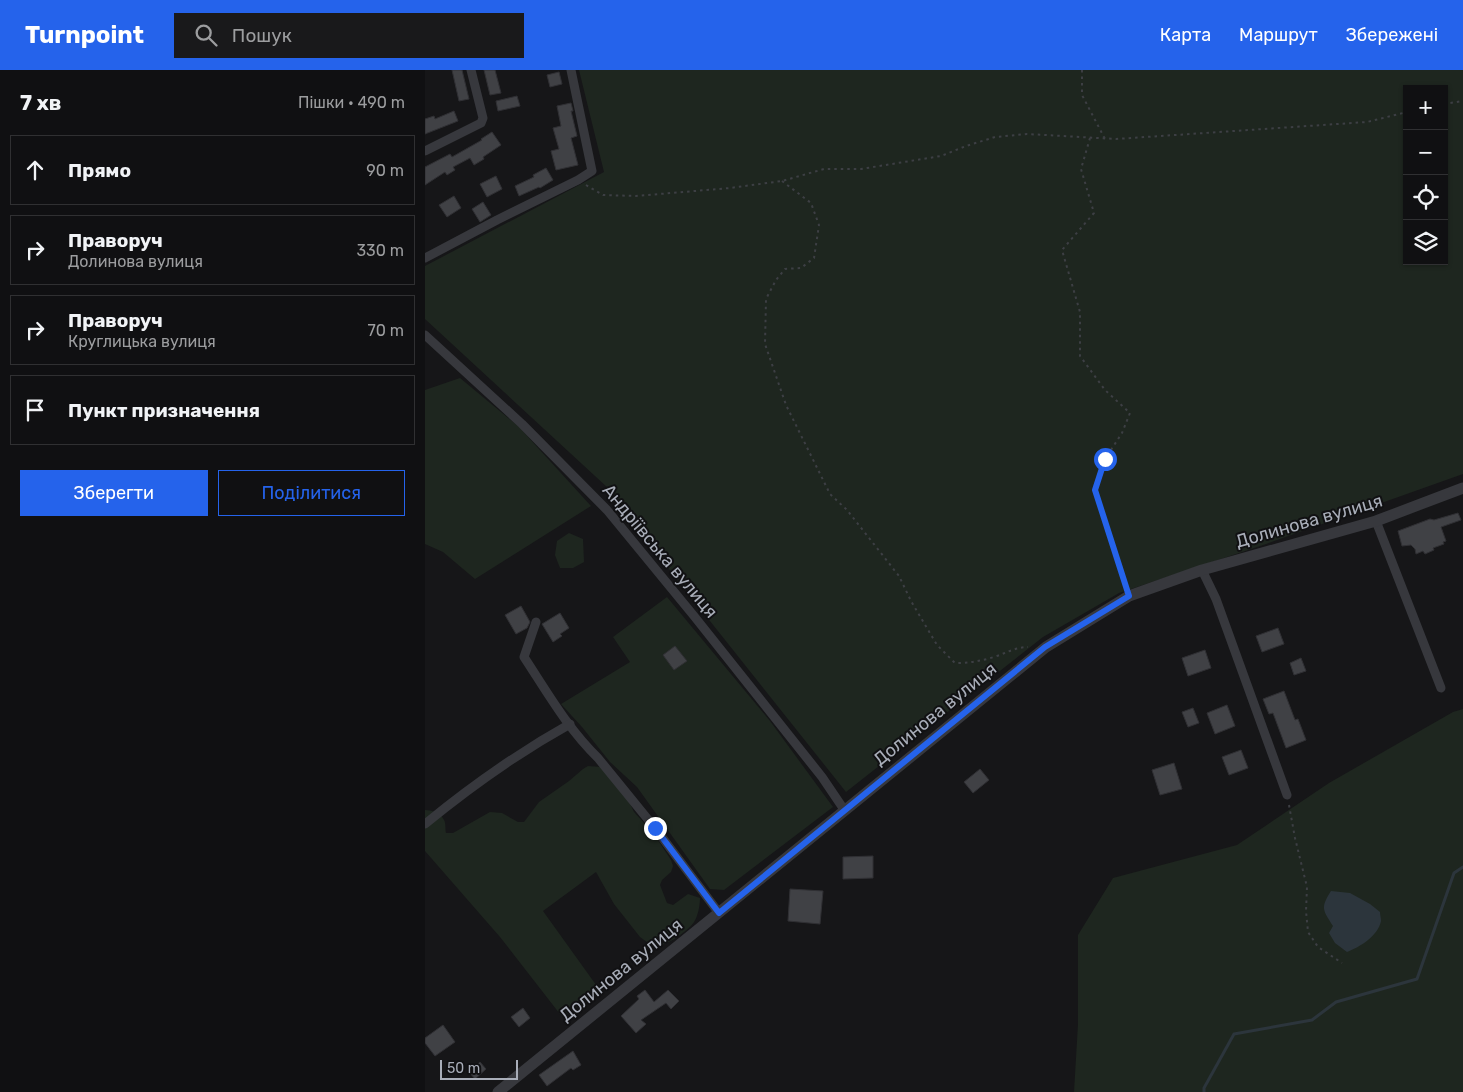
<!DOCTYPE html>
<html lang="uk">
<meta charset="utf-8">
<style>
:root{--surface:#101012;--page:#19191b;--text:#f1f3f6;--muted:#9c9d9f;--line:#303032;--accent:#2563eb}
body{margin:0;font-family:Rubik,sans-serif;background:var(--page);color:var(--text)}
.controls{position:absolute;right:15px;top:15px;display:grid;overflow:hidden;border-radius:0px;box-shadow:0 1px 4px #0004}
.controls button{width:45px;height:45px;display:grid;place-items:center;padding:0;border:0;border-bottom:1px solid var(--line);background:var(--surface);color:var(--text);font:25px sans-serif}
.scale{position:absolute;left:15px;bottom:12px;width:78px;box-sizing:border-box;padding-left:5px;border:2px solid #a8adb8;border-top:0;font-size:14px;line-height:18px;white-space:nowrap;color:#a8adb8;-webkit-text-stroke:4px #111113;paint-order:stroke}
.stop{position:absolute;width:15px;height:15px;margin:-11px;border:4px solid #2563eb;border-radius:50%;background:#fff}
.stop.end{background:#2563eb;border-color:#fff;box-shadow:0 1px 5px #0008}
.list{margin:0;padding:0;list-style:none}
h2{display:flex;justify-content:space-between;align-items:center;height:65px;margin:0;padding:0 20px;font-size:21px}
h2 small{font-size:16px;font-weight:400;color:var(--muted)}
.list li{display:grid;grid-template-columns:32px 1fr auto;gap:15px;align-items:center;box-sizing:border-box;height:70px;margin:0 10px 10px;padding:0 10px;border:1px solid var(--line);border-radius:0px}
.list b{display:block;font-size:19px;white-space:nowrap}
.list p{margin:0;font-size:16px;white-space:nowrap;color:var(--muted)}
.list em{font-size:16px;font-style:normal;color:var(--muted)}
.actions{display:flex;gap:10px;padding:15px 20px}
.actions a{flex:1;padding:11px 0;border:1px solid var(--accent);border-radius:0px;text-align:center;font-size:18px;color:var(--accent)}
.actions .main{background:var(--accent);color:#fff}
.icon{flex:none;width:28px;height:28px;fill:none;stroke:currentColor;stroke-width:2;stroke-linecap:round;stroke-linejoin:round}
.map{position:relative;flex:none;width:1038px;height:1022px;overflow:hidden}
header{display:flex;align-items:center;gap:30px;box-sizing:border-box;height:70px;padding:0 25px;background:var(--accent);color:#fff}
header strong{font-size:24px}
nav{display:flex;gap:28px;margin-inline-start:auto;font-size:18px}
.search{width:350px;height:45px;background:var(--page);display:flex;align-items:center;gap:12px;box-sizing:border-box;padding:0 18px;border-radius:0px;color:var(--muted);font-size:19px}
main{display:flex}
aside{flex:1;background:var(--surface)}
.map>svg:first-child{display:block}
</style>
<header>
<strong>Turnpoint</strong>
<div class="search"><svg class="icon" aria-label="search" viewBox="0 0 24 24"><circle cx="10" cy="10" r="6"/><path d="M15 15l6 6"/></svg>Пошук</div>
<nav><a>Карта</a><a>Маршрут</a><a>Збережені</a></nav>
</header>
<main>
<aside>
<h2>7 хв<small>Пішки · 490 m</small></h2>
<ul class="list">
<li><svg class="icon" aria-label="ahead" viewBox="0 0 24 24"><path d="M12 20V5M6 11l6-6 6 6"/></svg><div><b>Прямо</b></div><em>90 m</em></li>
<li><svg class="icon" aria-label="right" viewBox="0 0 24 24"><path d="M7 20v-9h11M14 6l5 5-5 5"/></svg><div><b>Праворуч</b><p>Долинова вулиця</p></div><em>330 m</em></li>
<li><svg class="icon" aria-label="right" viewBox="0 0 24 24"><path d="M7 20v-9h11M14 6l5 5-5 5"/></svg><div><b>Праворуч</b><p>Круглицька вулиця</p></div><em>70 m</em></li>
<li><svg class="icon" aria-label="arrive" viewBox="0 0 24 24"><path d="M6 21V4h12l-3 4 3 4H6"/></svg><div><b>Пункт призначення</b></div></li>
</ul>
<div class="actions"><a class="main">Зберегти</a><a>Поділитися</a></div>
</aside>
<div class="map">
<svg width="1038" height="1022" viewBox="0 0 1038 1022">
<rect width="100%" height="100%" fill="#161618"/>
<g fill="#1e261f" fill-rule="evenodd">
<path d="M154,0H1038V404L841,474L694,523L618,567L421,722L250,507L183,418L0,249V196L179,102ZM982,19H1019V191H982Z"/>
<path d="M35,308L93,356L166,436L50,509L18,482L0,474V320Z"/>
<path d="M144,463L158,469L159,492L148,498H135L130,485L132,471Z"/>
<path d="M242,527L345,651L408,737L299,820L285,819L212,717L185,692L157,657L136,634L205,592L188,567Z"/>
<path d="M1038,639V1022H649L653,954V865L688,808L812,775L904,713L1028,642Z"/>
<path d="M163,696L176,697L198,719L209,742L229,764L246,790L248,796L246,802L237,810L235,815L242,833L248,835L263,824L275,828C275,835 273,846 269,852C262,862 241,876 229,877L215,867L189,834L171,802L118,841L174,919L138,948L75,867L0,781V740C6,740 16,743 19,750C21,753 20,759 21,763H28L65,742L77,743L93,752H99L114,732L144,711L158,699Z"/>
</g>
<path fill="#2c353c" d="M906,821L925,823L945,834L955,842C955,845 956,848 956,851C953,866 935,877 922,882L910,873L904,863L908,856C898,840 895,838 906,821Z"/>
<g fill="none" stroke-linecap="round" stroke-linejoin="round">
<path stroke="#2c353c" stroke-width="3" d="M779,1022V1018L809,964L887,950L911,932L992,909L1029,803L1038,797"/>
</g>
<g fill="#404145" stroke="#303034">
<path d="M27,0H37L44,29L34,31Z"/>
<path d="M59,0H70L76,23L65,25Z"/>
<path d="M134,2L137,14L125,17L122,5Z"/>
<path d="M92,26L95,36L73,41L71,31Z"/>
<path d="M146,33L148,41H146L152,66L146,68L153,95L131,100L126,81L134,79L128,58L136,56L132,36Z"/>
<path d="M29,41L33,51L0,64V49L9,46L10,49Z"/>
<path d="M67,62L76,75L58,87L59,89L49,95L45,88L28,97L30,100L22,105L20,102L0,115V97L25,84L27,87L57,70L56,69Z"/>
<path d="M121,98L128,110L115,118L114,117L94,126L90,116L109,107L108,105Z"/>
<path d="M71,106L77,119L62,127L55,114Z"/>
<path d="M29,126L36,138L22,147L14,135Z"/>
<path d="M58,132L66,145L55,152L47,139Z"/>
<path d="M1033,443L1036,450L1016,457L1021,471L1018,472L1019,474L1008,478L1009,480L1000,484L998,481L991,484L990,479L986,475L977,476L973,461L1005,449L1009,450Z"/>
<path d="M96,536L105,552L102,558L91,564L80,545Z"/>
<path d="M135,543L144,558L135,564L137,566L128,572L117,554Z"/>
<path d="M853,558L859,574L837,582L831,566Z"/>
<path d="M250,576L262,591L249,600L238,585Z"/>
<path d="M780,580L786,598L763,606L757,588Z"/>
<path d="M876,588L881,601L869,605L865,593Z"/>
<path d="M859,621L870,650L873,649L881,670L861,678L848,643L844,644L838,629Z"/>
<path d="M802,635L810,656L790,664L782,643Z"/>
<path d="M768,638L774,653L763,657L757,642Z"/>
<path d="M816,680L823,698L804,705L797,687Z"/>
<path d="M749,693L757,719L735,725L727,700Z"/>
<path d="M555,699L564,710L548,723L539,712Z"/>
<path d="M448,786V808L418,809V787Z"/>
<path d="M365,819L398,821L395,854L363,851Z"/>
<path d="M220,920L229,932L243,920L254,931L246,939L241,933L216,950L221,954L211,963L196,946L214,929L212,926Z"/>
<path d="M98,938L105,948L94,957L86,947Z"/>
<path d="M18,955L30,972L10,986L0,973V968Z"/>
<path d="M148,981L156,995L148,1000L146,998L122,1016L114,1005Z"/>
<path d="M55,992L61,999L50,1009L44,1002Z"/>
</g>
<g fill="none" stroke-linecap="round" stroke-linejoin="round">
<g stroke="#3d3f44" stroke-width="2" stroke-dasharray="2.5 4" stroke-linecap="butt">
<path d="M657,0V25L680,69"/>
<path d="M1019,34L1038,31"/>
<path d="M665,68L656,99L669,143L637,180L655,242V286L680,320L705,343L697,363L680,389L670,420L701,516"/>
<path d="M357,111L386,133L394,155L389,188L376,198L360,199L351,210L341,229L340,274L361,335L405,424L422,440L474,506L486,531L512,575L530,593C544,593 556,591 569,587C581,583 591,577 603,577"/>
<path d="M161,115L178,125L211,126L305,118L357,111L399,99H436L516,86L541,76L570,67L602,64L691,69L942,52L982,42"/>
<path d="M864,735L870,768L882,817L881,841L883,862L893,877L917,893"/>
</g>
<g stroke="#37383d" stroke-width="9">
<path d="M0,81L56,53L58,48L46,0"/>
<path d="M0,188L72,150L153,110L167,101L146,0"/>
<path d="M0,265L97,354L182,440L269,546L397,707L420,741"/>
<path d="M951,451L1016,618"/>
<path d="M777,500L791,529L862,725"/>
<path d="M111,552L99,587C122,622 143,659 173,688L230,758L294,843"/>
<path d="M0,754C45,717 93,683 145,654"/>
</g>
<path stroke="#37383d" stroke-width="11" d="M73,1022L621,577L704,526L777,500L951,451L1038,418"/>
</g>
<g fill="none" stroke-linecap="round" stroke-linejoin="round">
<path stroke="#2563eb" stroke-width="6" d="M230,758L294,843L620,577L704,526L670,420L680,389"/>
</g>
<g text-anchor="middle" stroke-width="4" stroke-linejoin="round" paint-order="stroke">
<g font-size="18" fill="#a8adb8" stroke="#111113">
<text transform="translate(884 451) rotate(-16)" y="6">Долинова вулиця</text>
<text transform="translate(235 481) rotate(50)" y="6">Андріївська вулиця</text>
<text transform="translate(510 644) rotate(-39)" y="6">Долинова вулиця</text>
<text transform="translate(196 900) rotate(-39)" y="6">Долинова вулиця</text>
</g>
</g>
</svg>
<div class="controls">
<button>+</button>
<button>−</button>
<button><svg class="icon" aria-label="locate" viewBox="0 0 24 24"><circle cx="12" cy="12" r="6"/><path d="M12 2v4M12 18v4M2 12h4M18 12h4"/></svg></button>
<button><svg class="icon" aria-label="layers" viewBox="0 0 24 24"><path d="M12 4l9 5-9 5-9-5zM3 14l9 5 9-5"/></svg></button>
</div>
<div class="scale">50 m</div>
<div class="stop" style="left:680px;top:389px"></div>
<div class="stop end" style="left:230px;top:758px"></div>
</div>
</main>
